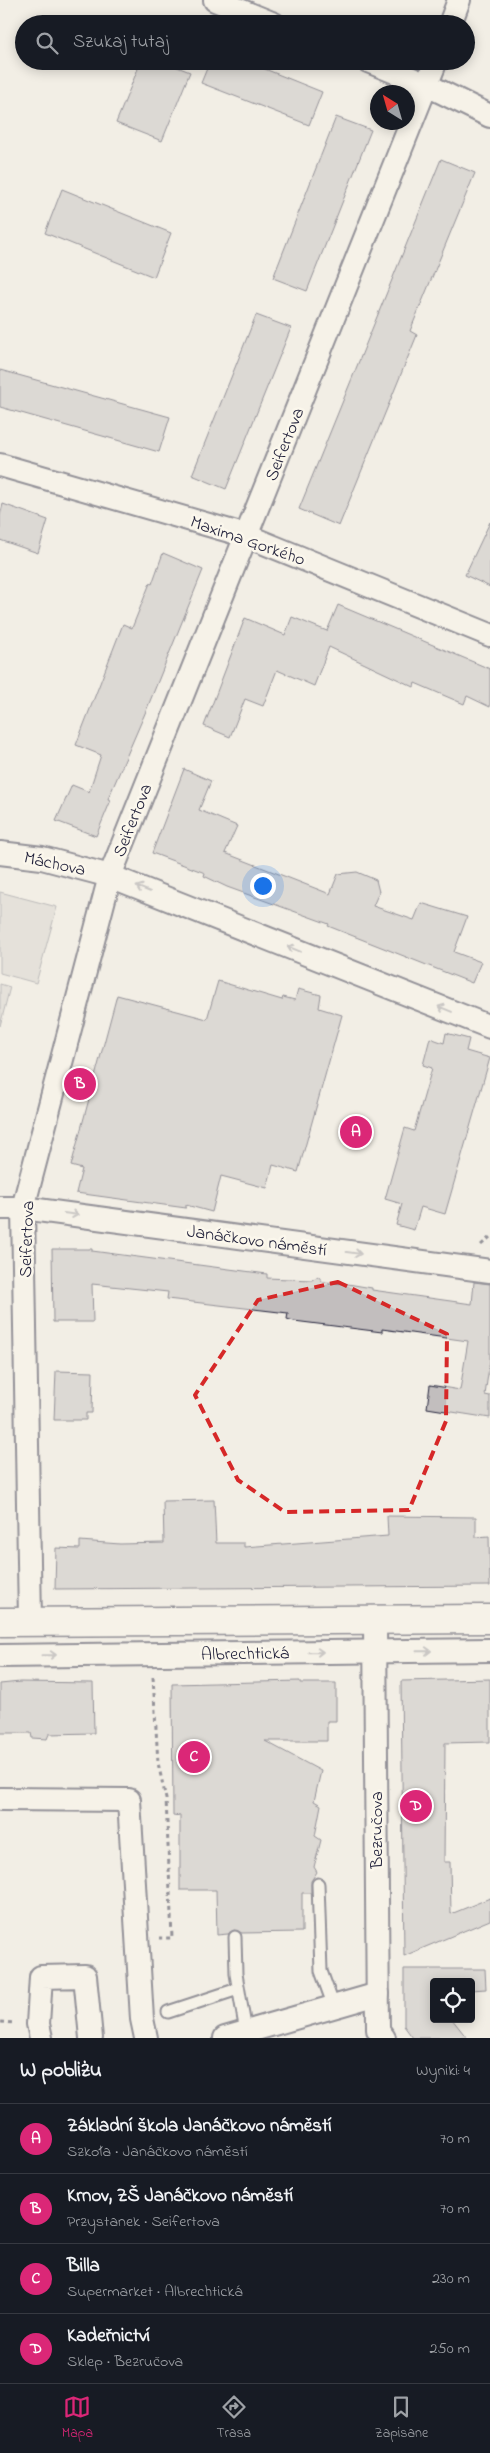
<!DOCTYPE html>
<html lang="pl">
<meta charset="utf-8">
<style>
:root{--surface:#171b24;--page:#20242c;--text:#f1f3f6;--muted:#9ea1a6;--line:#363941;--accent:#db2777}
body{margin:0;font-family:"Indie Flower",sans-serif;background:var(--page);color:var(--text)}
.controls{position:absolute;right:15px;bottom:15px;display:grid;overflow:hidden;border-radius:5px;box-shadow:0 2px 12px #0003}
.controls button{width:45px;height:45px;display:grid;place-items:center;padding:0;border:0;border-bottom:1px solid var(--line);background:var(--surface);color:var(--text);font:25px sans-serif}
.compass{position:absolute;left:370px;top:85px;width:45px;height:45px;border-radius:50%;background:var(--surface);box-shadow:0 2px 12px #0003;rotate:323deg}
.you{position:absolute;left:262px;top:885px;width:18px;height:18px;margin:-12px;border:4px solid #fff;border-radius:50%;background:#1a73e8;box-shadow:0 0 0 8px #1a73e833}
.badge{display:grid;place-items:center;width:32px;height:32px;border-radius:50%;background:var(--accent);color:#fff;font-size:16px;font-weight:700}
.pin{position:absolute;translate:-50% -50%;border:2px solid #fff;box-shadow:0 1px 5px #0006}
.list{margin:0;padding:0;list-style:none}
h2{display:flex;justify-content:space-between;align-items:center;height:65px;margin:0;padding:0 20px;font-size:21px}
h2 small{font-size:16px;font-weight:400;color:var(--muted)}
.list li{display:grid;grid-template-columns:32px 1fr auto;gap:15px;align-items:center;box-sizing:border-box;height:70px;padding:0 20px;border-top:1px solid var(--line)}
.list b{display:block;font-size:19px;white-space:nowrap}
.list p{margin:0;font-size:16px;white-space:nowrap;color:var(--muted)}
.list em{font-size:16px;font-style:normal;color:var(--muted)}
.icon{flex:none;width:28px;height:28px;fill:none;stroke:currentColor;stroke-width:2;stroke-linecap:round;stroke-linejoin:round}
.map{position:relative;flex:none;width:490px;height:2038px;overflow:hidden}
.search{position:absolute;background:var(--surface);box-shadow:0 2px 12px #0003;left:15px;right:15px;top:15px;height:55px;display:flex;align-items:center;gap:12px;box-sizing:border-box;padding:0 18px;border-radius:28px;color:var(--muted);font-size:19px}
.sheet{height:345px;background:var(--surface)}
nav{display:flex;justify-content:space-around;align-items:center;box-sizing:border-box;height:70px;border-top:1px solid var(--line);background:var(--surface);font-size:14px;color:var(--muted)}
nav a{display:grid;justify-items:center;gap:2px}
nav .on{color:var(--accent)}
.map>svg:first-child{display:block}
</style>
<div class="map">
<svg width="490" height="2038" viewBox="0 0 490 2038">
<rect width="100%" height="100%" fill="#f2eee5"/>
<filter id="ink" filterUnits="userSpaceOnUse"><feTurbulence type="fractalNoise" baseFrequency=".02" numOctaves="2"/><feDisplacementMap in="SourceGraphic" scale="10" xChannelSelector="R" yChannelSelector="G"/><feConvolveMatrix kernelMatrix="1 2 1 2 8 2 1 2 1" color-interpolation-filters="sRGB"/></filter>
<g filter="url(#ink)">
<g fill="#d4d1cc" stroke="#7b7a84">
<path d="M0,892L57,907L36,983L0,973Z"/>
<path d="M0,984L10,987L0,1026Z"/>
</g>
<g fill="#c2bebe" stroke="#22223b">
<path d="M141,61H162L190,72L162,141L116,123Z"/>
<path d="M210,61H245L322,92L309,125L201,83Z"/>
<path d="M336,117L371,130L307,291L273,278Z"/>
<path d="M441,159L475,173L410,331L417,335L339,526L299,509Z"/>
<path d="M62,189L171,233L154,277L45,233Z"/>
<path d="M256,315L291,328L226,489L192,475Z"/>
<path d="M0,370L170,417L159,452L0,407Z"/>
<path d="M3,504L48,520L38,553L0,540V516Z"/>
<path d="M490,522V587L465,575Z"/>
<path d="M163,553L203,570L146,711L108,799L111,800L96,836L56,821L72,785L89,792L101,755L76,745L123,624L132,628L150,583L152,584Z"/>
<path d="M338,605L490,669V707L467,696L464,704L415,683L414,687L329,647L314,686L277,670L263,706L245,699L230,737L204,726L245,618L285,635L292,617L327,631Z"/>
<path d="M184,769L211,781L199,810L237,826L225,853L330,894L338,874L357,872L376,880L379,892L373,906L414,920L421,903L467,917L454,952L481,962L472,983L328,926L329,924L227,887L204,876L205,873L152,853Z"/>
<path d="M218,981L282,1000L283,997L295,1000L298,989L321,995L319,1008L342,1015L298,1172L273,1165L267,1188L221,1176L212,1212L186,1205V1208L76,1193L82,1169L71,1166L117,995L207,1019Z"/>
<path d="M446,1033L469,1039L466,1051L490,1058L445,1214L421,1207L414,1230L396,1225L402,1204L385,1199L405,1128L414,1131L432,1068L423,1065L430,1038L444,1043Z"/>
<path d="M52,1249H92V1251L267,1274V1278L312,1280L318,1276L323,1282L342,1283L372,1288V1290L472,1304L474,1282L490,1284V1360L485,1395L490,1396V1418L427,1408L430,1385L460,1390L468,1341L382,1329V1332L294,1321L287,1319L288,1313L167,1299L168,1292L92,1284L93,1322H53Z"/>
<path d="M56,1371L93,1372L92,1413H86V1420H54Z"/>
<path d="M214,1500L216,1543H244V1547L388,1536L387,1516L476,1517V1537L489,1536L490,1586L55,1589L56,1548L80,1549V1541L120,1544L164,1543L163,1501Z"/>
<path d="M490,1679V1742L445,1743L444,1862H450L451,1914L490,1898V1920L404,1956L401,1681Z"/>
<path d="M300,1681V1683H336V1721H327V1741H265L321,1771L314,1801L321,1805L315,1836L321,1840L314,1867L317,1872L311,1881V1893H302V1932L242,1933L234,1930L228,1934L217,1935L216,1890H180V1816L173,1815L172,1684Z"/>
<path d="M20,1682L93,1683L94,1733L49,1734L47,1739L32,1738L31,1733H0V1684Z"/>
<path d="M404,1969H485L486,1989L471,1990V1982H434V2019H452L467,2038H413L404,2026Z"/>
</g>
<g fill="none" stroke-linecap="round" stroke-linejoin="round">
<defs>
<g id="service">
<path d="M318,1884L321,1971L334,2007"/>
<path d="M235,1937L236,1974L246,2032"/>
<path d="M168,2012L238,1989"/>
</g>
<g id="minor">
<path d="M215,0L274,24"/>
<path d="M450,24L459,0"/>
<path d="M368,61L427,85L490,116"/>
<path d="M0,465L247,536L490,635"/>
<path d="M0,853L42,858L110,876L490,1027"/>
<path d="M0,1208H23L490,1271"/>
<path d="M375,1620L378,2030L384,2038"/>
<path d="M30,1621L23,1208L110,876L436,61"/>
<path d="M0,1656L490,1650"/>
<path d="M0,1799L129,1800L142,2019L146,2038"/>
<path d="M41,2038L38,2024L41,1977L85,1976L91,2038"/>
<path d="M225,2038L378,1994"/>
</g>
<path id="secondary" d="M0,1622L490,1619"/>
</defs>
<use href="#service" stroke="#22223b" stroke-width="15"/>
<use href="#minor" stroke="#22223b" stroke-width="26"/>
<use href="#secondary" stroke="#22223b" stroke-width="31"/>
<g stroke="#22223b" stroke-width="3" stroke-dasharray="4 4" stroke-linecap="butt">
<path d="M481,1245L490,1237"/>
<path d="M153,1677L158,1763L166,1799L172,1938H160"/>
<path d="M0,2022L15,2023"/>
</g>
<use href="#service" stroke="#fbf7ec" stroke-width="11"/>
<use href="#minor" stroke="#fbf7ec" stroke-width="22"/>
<use href="#secondary" stroke="#fbf7ec" stroke-width="28"/>
</g>
<defs><path id="oneway-shaft" d="M-6 0H5M1.5-3L5.5 0L1.5 3" fill="none" stroke-width="1.6" stroke-linecap="round" stroke-linejoin="round" transform="scale(1.25)"/></defs>
<g stroke="#99979c">
<use href="#oneway-shaft" transform="translate(143 889) rotate(-158)"/>
<use href="#oneway-shaft" transform="translate(294 949) rotate(-158)"/>
<use href="#oneway-shaft" transform="translate(445 1009) rotate(-158)"/>
<use href="#oneway-shaft" transform="translate(71 1214) rotate(8)"/>
<use href="#oneway-shaft" transform="translate(354 1253) rotate(8)"/>
<use href="#oneway-shaft" transform="translate(424 1651) rotate(-1)"/>
<use href="#oneway-shaft" transform="translate(316 1652) rotate(-1)"/>
<use href="#oneway-shaft" transform="translate(49 1655) rotate(-1)"/>
</g>
</g>
<path d="M0 0H490V2038H0ZM338,1282L447,1334L446,1421L409,1510L285,1512L238,1480L195,1395L258,1300Z" fill="#f2eee5" fill-opacity=".55" fill-rule="evenodd"/>
<path fill="none" stroke="#d62828" stroke-width="4" stroke-dasharray="10 6" stroke-linejoin="round" d="M338,1282L447,1334L446,1421L409,1510L285,1512L238,1480L195,1395L258,1300Z"/>
<g text-anchor="middle" stroke-width="5" stroke-linejoin="round" paint-order="stroke">
<g font-size="18" fill="#22223b" stroke="#fbf7ec">
<text transform="translate(284 444) rotate(-68)" y="6">Seifertova</text>
<text transform="translate(248 540) rotate(19)" y="6">Maxima Gorkého</text>
<text transform="translate(132 820) rotate(-68)" y="6">Seifertova</text>
<text transform="translate(55 863) rotate(12)" y="6">Máchova</text>
<text transform="translate(26 1239) rotate(-88)" y="6">Seifertova</text>
<text transform="translate(257 1240) rotate(8)" y="6">Janáčkovo náměstí</text>
<text transform="translate(245 1653) rotate(-1)" y="6">Albrechtická</text>
<text transform="translate(376 1830) rotate(-90)" y="6">Bezručova</text>
</g>
</g>
</svg>
<div class="controls">
<button><svg class="icon" aria-label="locate" viewBox="0 0 24 24"><circle cx="12" cy="12" r="6"/><path d="M12 2v4M12 18v4M2 12h4M18 12h4"/></svg></button>
</div>
<svg class="compass" viewBox="-18 -18 36 36"><path d="M0-13l5 13h-10z" fill="#e53935"/><path d="M0 13l5-13h-10z" fill="#9ea1a6"/></svg>
<div class="you"></div>
<div class="pin badge" style="left:356px;top:1132px">A</div>
<div class="pin badge" style="left:80px;top:1084px">B</div>
<div class="pin badge" style="left:194px;top:1757px">C</div>
<div class="pin badge" style="left:416px;top:1806px">D</div>
<div class="search"><svg class="icon" aria-label="search" viewBox="0 0 24 24"><circle cx="10" cy="10" r="6"/><path d="M15 15l6 6"/></svg>Szukaj tutaj</div>
</div>
<section class="sheet">
<h2>W pobliżu<small>Wyniki: 4</small></h2>
<ul class="list">
<li><span class="badge">A</span><div><b>Základní škola Janáčkovo náměstí</b><p>Szkoła · Janáčkovo náměstí</p></div><em>70 m</em></li>
<li><span class="badge">B</span><div><b>Krnov, ZŠ Janáčkovo náměstí</b><p>Przystanek · Seifertova</p></div><em>70 m</em></li>
<li><span class="badge">C</span><div><b>Billa</b><p>Supermarket · Albrechtická</p></div><em>230 m</em></li>
<li><span class="badge">D</span><div><b>Kadeřnictví</b><p>Sklep · Bezručova</p></div><em>250 m</em></li>
</ul>
</section>
<nav>
<a class="on"><svg class="icon" aria-label="map" viewBox="0 0 24 24"><path d="M3 6l6-2 6 2 6-2v14l-6 2-6-2-6 2zM9 4v14M15 6v14"/></svg>Mapa</a>
<a><svg class="icon" aria-label="directions" viewBox="0 0 24 24"><path d="M12 3l9 9-9 9-9-9zM9 14v-3h6M13 9l2 2-2 2"/></svg>Trasa</a>
<a><svg class="icon" aria-label="saved" viewBox="0 0 24 24"><path d="M7 4h10v16l-5-4-5 4z"/></svg>Zapisane</a>
</nav>
